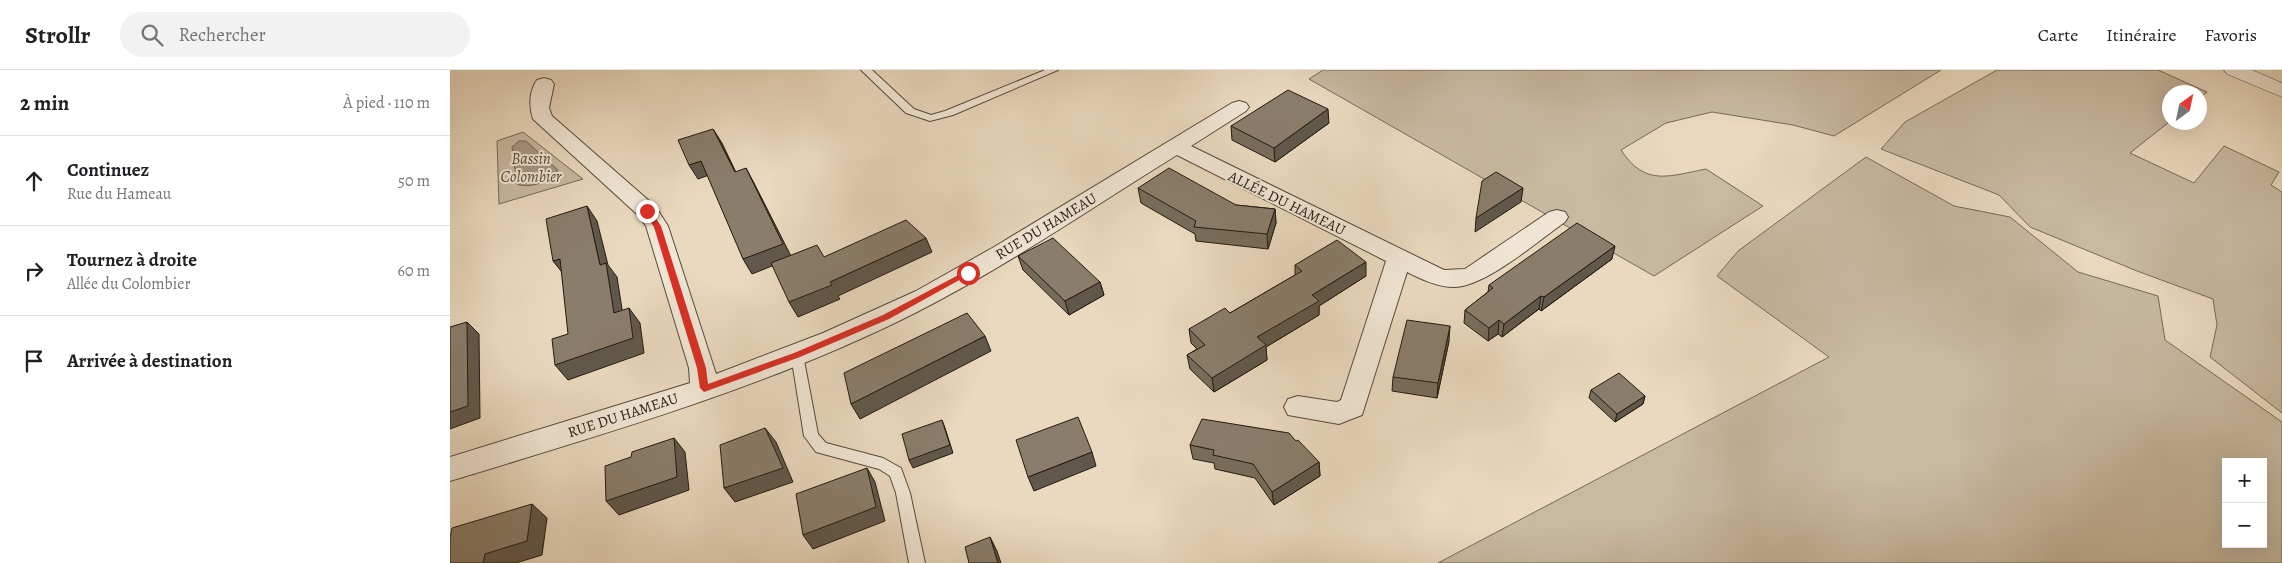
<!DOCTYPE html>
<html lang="fr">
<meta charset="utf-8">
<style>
:root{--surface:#fff;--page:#f2f2f2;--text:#202124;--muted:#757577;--line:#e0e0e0}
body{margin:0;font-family:Alegreya,serif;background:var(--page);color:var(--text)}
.controls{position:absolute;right:15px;bottom:15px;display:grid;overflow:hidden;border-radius:0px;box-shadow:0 5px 20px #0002}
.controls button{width:45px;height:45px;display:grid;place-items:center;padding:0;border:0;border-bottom:1px solid var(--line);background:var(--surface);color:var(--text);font:25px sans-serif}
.compass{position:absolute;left:1712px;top:15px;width:45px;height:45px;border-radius:50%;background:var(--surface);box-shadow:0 5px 20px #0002;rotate:33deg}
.stop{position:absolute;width:15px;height:15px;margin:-11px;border:4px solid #d93025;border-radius:50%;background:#fff}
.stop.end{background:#d93025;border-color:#fff;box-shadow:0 1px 5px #0008}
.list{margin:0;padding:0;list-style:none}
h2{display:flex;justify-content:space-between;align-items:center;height:65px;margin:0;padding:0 20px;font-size:21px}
h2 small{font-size:16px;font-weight:400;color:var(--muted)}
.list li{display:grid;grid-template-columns:32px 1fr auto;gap:15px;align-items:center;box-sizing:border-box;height:90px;padding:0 20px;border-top:1px solid var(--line)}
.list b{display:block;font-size:19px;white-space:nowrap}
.list p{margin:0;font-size:16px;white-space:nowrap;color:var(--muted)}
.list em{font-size:16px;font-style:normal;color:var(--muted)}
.icon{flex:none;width:28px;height:28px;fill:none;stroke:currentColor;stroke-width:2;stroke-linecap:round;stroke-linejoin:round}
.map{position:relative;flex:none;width:1832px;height:493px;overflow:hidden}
header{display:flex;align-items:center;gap:30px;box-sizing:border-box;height:70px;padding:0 25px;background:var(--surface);border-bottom:1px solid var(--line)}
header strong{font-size:24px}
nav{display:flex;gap:28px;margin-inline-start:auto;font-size:18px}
.search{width:350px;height:45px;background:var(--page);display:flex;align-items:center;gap:12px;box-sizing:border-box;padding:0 18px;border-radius:28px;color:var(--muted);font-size:19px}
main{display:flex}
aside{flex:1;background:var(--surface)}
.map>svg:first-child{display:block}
</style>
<header>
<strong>Strollr</strong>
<div class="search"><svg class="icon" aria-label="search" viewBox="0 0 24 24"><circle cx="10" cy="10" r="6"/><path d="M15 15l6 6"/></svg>Rechercher</div>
<nav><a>Carte</a><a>Itinéraire</a><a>Favoris</a></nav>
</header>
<main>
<aside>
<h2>2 min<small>À pied · 110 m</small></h2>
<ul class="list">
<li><svg class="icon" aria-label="ahead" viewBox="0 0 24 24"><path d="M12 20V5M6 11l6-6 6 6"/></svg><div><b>Continuez</b><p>Rue du Hameau</p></div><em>50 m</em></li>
<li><svg class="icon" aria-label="right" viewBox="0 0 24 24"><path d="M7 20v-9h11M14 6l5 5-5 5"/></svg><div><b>Tournez à droite</b><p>Allée du Colombier</p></div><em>60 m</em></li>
<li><svg class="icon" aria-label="arrive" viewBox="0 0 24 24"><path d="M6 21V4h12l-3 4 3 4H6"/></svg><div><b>Arrivée à destination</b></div></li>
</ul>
</aside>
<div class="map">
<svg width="1832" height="493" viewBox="0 0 1832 493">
<rect width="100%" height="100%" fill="#ead9bf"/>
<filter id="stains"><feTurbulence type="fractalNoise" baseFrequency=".004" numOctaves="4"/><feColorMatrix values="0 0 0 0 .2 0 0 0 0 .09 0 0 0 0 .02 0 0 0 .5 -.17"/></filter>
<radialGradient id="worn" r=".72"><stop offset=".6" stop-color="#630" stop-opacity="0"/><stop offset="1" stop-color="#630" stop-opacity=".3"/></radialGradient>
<g fill="#c8b9a1" stroke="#756a58" fill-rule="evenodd">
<path d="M873,0H1491L1384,66L1343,55L1262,42L1216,53L1171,80C1195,117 1219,106 1256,99L1313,136L1204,206L859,9Z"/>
<path d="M1547,0H1708L1757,22L1750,28V22H1720L1719,52L1680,83L1744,113L1774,76L1829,102L1821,115L1832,122V343L1760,287L1767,255L1763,229L1687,201L1580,157L1549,125L1431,79L1455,52Z"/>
<path d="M73,62L133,109L49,134L47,71Z"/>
<path d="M1416,87L1504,136L1560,147L1628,202L1708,226L1715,270L1832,352V493H988L1379,287L1267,206L1288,181ZM1776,392H1813V474H1776Z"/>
</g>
<path fill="#a69884" stroke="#716656" d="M69,71H76L108,100C100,112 80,119 67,114L62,77Z"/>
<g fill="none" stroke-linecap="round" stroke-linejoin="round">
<defs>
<g id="service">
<path d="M411,0H422L464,39L481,45L495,41L595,0H608L503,45L480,51L456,43Z"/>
<path d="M347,280L352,282L353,285L368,364L376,373L433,388L451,398L460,423L475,493H459L446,423L440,406L429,399L366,382L354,366L341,285L342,282Z"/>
</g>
<path id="minor" d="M94,8L101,10L104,14L99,38L102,46L205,136L218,156L266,304L373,263L466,221L544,177L782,33L789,31L796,33L799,37L796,41L741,76L994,200L1015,199L1099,142L1107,140L1115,142L1118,147L1115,152C1088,171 1035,217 1004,217C987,217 971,209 957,202L912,345L889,354L838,345L834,337L838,329L848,326L887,332L891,330L936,191L727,85C641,138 556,197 465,243C318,317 157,363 0,411V387L240,313L239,298L196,156L189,146L83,49C79,37 79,21 87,10Z"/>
<path id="tertiary" d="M1774,0H1802L1832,13V27L1777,4Z"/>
</defs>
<use href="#service" stroke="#544a3c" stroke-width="2"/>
<use href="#minor" stroke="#544a3c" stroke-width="2"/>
<use href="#tertiary" stroke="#544a3c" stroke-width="1"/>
<use href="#service" fill="#f1e6d5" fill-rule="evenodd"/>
<use href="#minor" fill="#f1e6d5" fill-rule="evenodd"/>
<use href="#tertiary" fill="#f1e6d5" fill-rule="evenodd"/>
</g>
<g fill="#776c5c" stroke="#221a10">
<path d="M879,53L825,92L782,70L781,56Z"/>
<path d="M688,118L786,135L825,139L826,153L818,179L746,171L745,164L691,133Z"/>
<path d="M568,186L650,212L654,225L619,245L573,200Z"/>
<path d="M1162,189L1091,241L1089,239L1052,267L1048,264L1038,271L1014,253L1015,240L1038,222L1039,215Z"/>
<path d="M845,195L916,206L869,236V245L816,277L817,290L764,322L740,299L737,285L747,279L741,273L739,259L780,243L845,205Z"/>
<path d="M999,271L987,328L942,321L943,307Z"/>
<path d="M1141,320L1195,326L1193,334L1165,352L1139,328Z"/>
<path d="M846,371L869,392L870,406L824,435L805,408L765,399L764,393L743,389L740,375Z"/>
</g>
<g fill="#61584b" stroke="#221a10">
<path d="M878,39L879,53L825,92L824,78Z"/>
<path d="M263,59L272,73L293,117L285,102Z"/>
<path d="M251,91L259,105L248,109L239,95Z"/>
<path d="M296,98L304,113L342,188L302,204L293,189Z"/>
<path d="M1073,118L1071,132L1025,162L1026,148Z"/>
<path d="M137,136L147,151L158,195L167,207L175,258L164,243L150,195Z"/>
<path d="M825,139L826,153L818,179L817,164Z"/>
<path d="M476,168L482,182L388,226L390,229L348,247L339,232L380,212Z"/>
<path d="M1165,176L1162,189L1091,241L1094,227Z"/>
<path d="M110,189L115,206L103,191Z"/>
<path d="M916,192V206L869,236V245L816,277L817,290L764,322L762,308L807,267L862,225Z"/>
<path d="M650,212L654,225L619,245L615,231Z"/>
<path d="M1091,226L1089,239L1052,267L1054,254Z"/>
<path d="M179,238L190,253L194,283L118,310L105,295Z"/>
<path d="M1049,250L1048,264L1038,271L1039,258Z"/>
<path d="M17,252L29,264L30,348L0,359V342Z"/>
<path d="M1000,256L999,271L987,328L988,313Z"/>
<path d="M535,266L541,281L410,349L401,334Z"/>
<path d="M1195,326L1193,334L1165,352L1167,344Z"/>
<path d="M492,350L495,358L503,383L463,398L459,390Z"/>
<path d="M315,358L326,372L343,412L285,432L274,418Z"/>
<path d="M224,368L235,382L239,420L169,445L156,431Z"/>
<path d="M642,382L646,396L584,421L578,407Z"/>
<path d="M869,392L870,406L824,435L822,422Z"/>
<path d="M417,398L425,412L435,451L363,479L353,465Z"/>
<path d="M82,434L97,448L92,485L66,493H33L35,484Z"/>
<path d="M540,467L547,481L551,493H548Z"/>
</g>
<g fill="#8a7d6b" stroke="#221a10">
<path d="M838,20L878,39L824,78L781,56Z"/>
<path d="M263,59L285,102L296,98L333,174L293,189L251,91L239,95L228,70Z"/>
<path d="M719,98L786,135L825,139L817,164L744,157L746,151L688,118Z"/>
<path d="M1046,102L1073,118L1026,148L1032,111Z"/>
<path d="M137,136L150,195L156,193L164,243L179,238L183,268L105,295L102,269L118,264L110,189L103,191L96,149Z"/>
<path d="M456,150L476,168L380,212L382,215L339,232L321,193L367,175L374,187Z"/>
<path d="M1127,153L1165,176L1094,227L1091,226L1054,254L1049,250L1039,258L1015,240L1043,218L1039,215Z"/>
<path d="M603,168L650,212L615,231L568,186Z"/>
<path d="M887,170L916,192L862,225L869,231L807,267L816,275L762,308L737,285L755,275L739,259L775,238L780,243L852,201L845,195Z"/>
<path d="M517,243L535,266L401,334L394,303Z"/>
<path d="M957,250L1000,256L988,313L943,307Z"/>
<path d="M17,252L18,336L0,342V257Z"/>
<path d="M1169,303L1195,326L1167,344L1141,320Z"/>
<path d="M628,347L642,382L578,407L566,370Z"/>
<path d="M752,349L839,363L846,371L848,370L869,392L822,422L803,394L763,385L764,380L740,375Z"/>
<path d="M492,350L500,375L459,390L452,364Z"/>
<path d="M315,358L333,398L274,418L270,375Z"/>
<path d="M224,368L227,407L156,431L155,396L181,387L182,382Z"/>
<path d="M417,398L426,437L353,465L346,424Z"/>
<path d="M82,434L77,471L35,484L33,493H0V468L2,458Z"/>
<path d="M540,467L548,493H519L515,477Z"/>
</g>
<path fill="#d93025" d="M194,140H200L211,156L256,298L258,314L344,283L433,245L516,201L522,203L439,249L350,287L254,322L250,318L247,298L204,157L193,141Z"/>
<g text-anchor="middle" stroke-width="4" stroke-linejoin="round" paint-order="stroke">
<g font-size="15" fill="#221a10" stroke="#f1e6d5">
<text transform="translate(837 133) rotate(26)" y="5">ALLÉE DU HAMEAU</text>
<text transform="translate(596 156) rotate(-31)" y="5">RUE DU HAMEAU</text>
<text transform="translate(173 345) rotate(-18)" y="5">RUE DU HAMEAU</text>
</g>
<g font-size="16" font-style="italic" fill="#574c3e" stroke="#f1e6d5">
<text x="81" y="94">Bassin<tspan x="81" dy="18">Colombier</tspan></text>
</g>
</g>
<rect width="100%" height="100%" filter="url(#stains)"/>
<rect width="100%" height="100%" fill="url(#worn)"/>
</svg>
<div class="controls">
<button>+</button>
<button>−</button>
</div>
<svg class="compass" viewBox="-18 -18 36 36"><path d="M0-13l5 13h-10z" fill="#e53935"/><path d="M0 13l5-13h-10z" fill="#757577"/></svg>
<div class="stop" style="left:518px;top:203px"></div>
<div class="stop end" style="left:197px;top:141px"></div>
</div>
</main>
